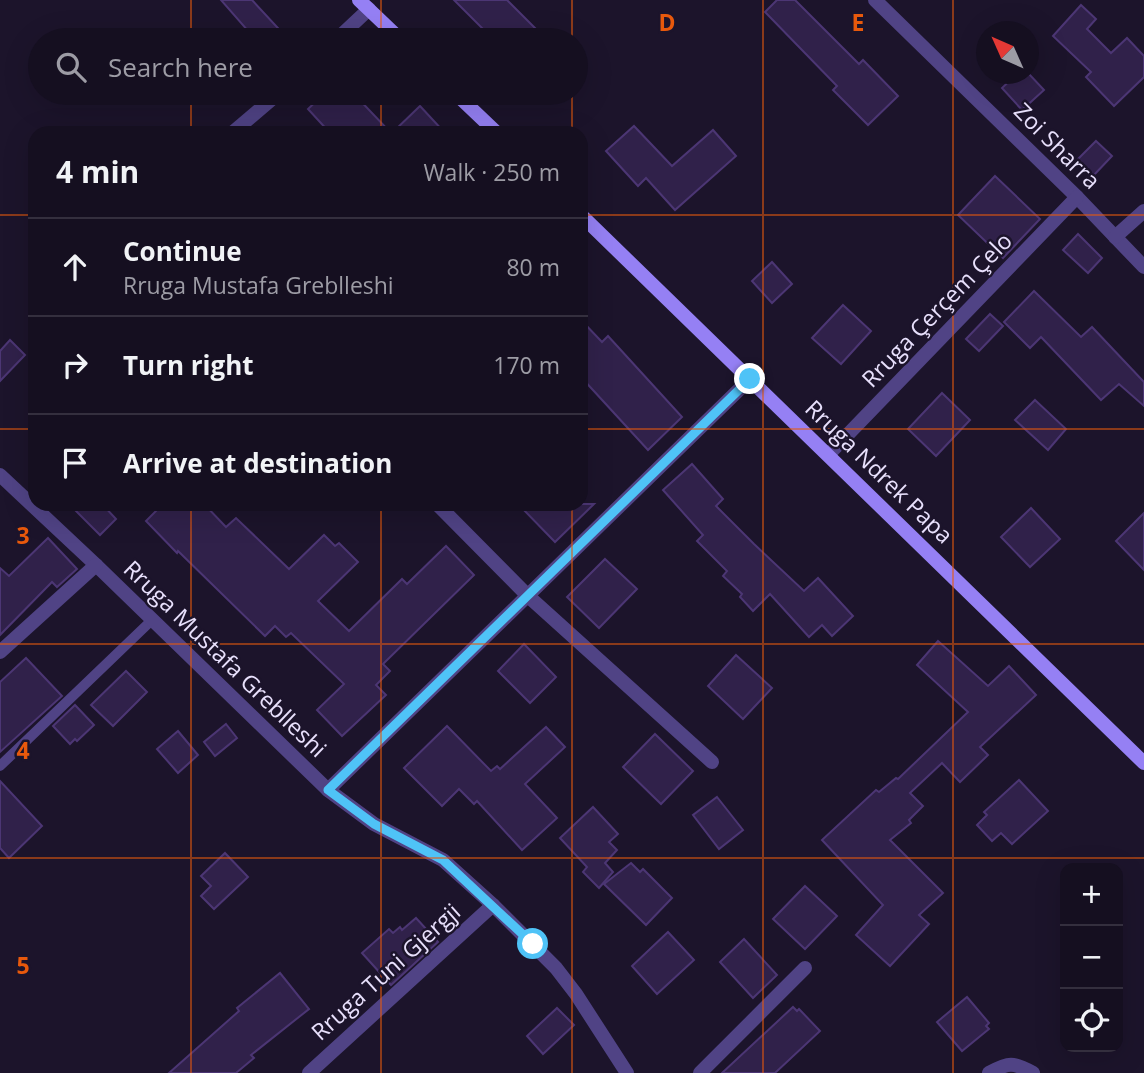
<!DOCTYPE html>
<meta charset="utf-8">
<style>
:root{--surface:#150f20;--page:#221d2d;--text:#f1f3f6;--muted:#9d9ca5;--line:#342f3e}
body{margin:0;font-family:"Open Sans",sans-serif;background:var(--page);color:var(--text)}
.controls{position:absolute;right:21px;bottom:21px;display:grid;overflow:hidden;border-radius:14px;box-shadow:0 7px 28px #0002}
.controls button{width:63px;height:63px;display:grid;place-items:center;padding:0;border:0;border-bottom:2px solid var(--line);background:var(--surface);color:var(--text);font:35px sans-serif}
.compass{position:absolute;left:976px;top:21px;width:63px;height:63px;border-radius:50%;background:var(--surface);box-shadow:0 7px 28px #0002;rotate:315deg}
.stop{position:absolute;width:21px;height:21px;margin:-16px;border:5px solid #4fc3f7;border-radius:50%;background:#fff}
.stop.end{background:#4fc3f7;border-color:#fff;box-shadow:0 2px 7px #0008}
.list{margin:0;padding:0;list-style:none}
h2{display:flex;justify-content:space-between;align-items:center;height:91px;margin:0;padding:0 28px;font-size:30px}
h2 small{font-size:23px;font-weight:400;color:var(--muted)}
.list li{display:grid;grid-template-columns:46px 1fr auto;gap:21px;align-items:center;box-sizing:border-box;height:98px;padding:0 28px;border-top:2px solid var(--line)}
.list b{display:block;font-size:26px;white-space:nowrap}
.list p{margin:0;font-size:23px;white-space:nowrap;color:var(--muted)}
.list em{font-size:23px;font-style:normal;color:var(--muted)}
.icon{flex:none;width:38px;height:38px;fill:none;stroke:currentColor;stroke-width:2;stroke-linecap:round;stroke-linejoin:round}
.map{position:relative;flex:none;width:1144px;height:1073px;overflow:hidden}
.search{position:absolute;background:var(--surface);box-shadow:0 7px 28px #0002;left:28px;top:28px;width:560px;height:77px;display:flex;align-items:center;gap:18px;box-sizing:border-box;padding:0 24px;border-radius:38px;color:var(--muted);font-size:26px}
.panel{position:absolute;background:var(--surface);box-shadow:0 7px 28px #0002;left:28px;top:126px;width:560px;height:385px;border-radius:21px}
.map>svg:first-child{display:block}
</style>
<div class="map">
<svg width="1144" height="1073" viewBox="0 0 1144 1073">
<rect width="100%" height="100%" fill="#1c142b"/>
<g fill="#30214a" stroke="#4c3674" stroke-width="2">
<path d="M221,0H252L289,40H256Z"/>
<path d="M454,0H507L547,40H494Z"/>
<path d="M777,0H795L859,64L863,60L898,96L868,125L833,90L837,86L765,12Z"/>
<path d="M1081,5L1096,19L1087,29L1111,53L1127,38L1144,56V77L1114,106L1086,77L1091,72L1053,36Z"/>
<path d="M1017,74H1029L1044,90L1022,110L1002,88Z"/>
<path d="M325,93H353L391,133H330L308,109Z"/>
<path d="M420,106L445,133H392Z"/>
<path d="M634,126L672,166L713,130L736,156L675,210L646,178L638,186L606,151Z"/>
<path d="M1096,141L1112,156L1093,176L1077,160Z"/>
<path d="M995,176L1040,219L1003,258L958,215Z"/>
<path d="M1078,234L1102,258L1088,273L1063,250Z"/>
<path d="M772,262L792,284L772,303L752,281Z"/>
<path d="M1034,291L1081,337L1092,327L1144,382V406L1119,384L1101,400L1041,337L1030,348L1004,322Z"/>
<path d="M843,305L871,331L841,364L812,338Z"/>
<path d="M990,314L1003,326L979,351L966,339Z"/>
<path d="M581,320L602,342L608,336L682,417L648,450L581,377Z"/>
<path d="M10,340L25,355L0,381V351Z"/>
<path d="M942,393L970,420L936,456L908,429Z"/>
<path d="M1035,400L1066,429L1048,450L1015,420Z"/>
<path d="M692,464L723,499L716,506L754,544L804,591L818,578L853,616L832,636L822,625L809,637L770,594L753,611L740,597L742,594L723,576L727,571L697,541L703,535L663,490Z"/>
<path d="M69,504H102L116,519L100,535Z"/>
<path d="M163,504H204L226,527L236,518L289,569L324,535L335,546L339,543L358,562L318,601L349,631L402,579L407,584L446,546L474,575L383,664L390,671L376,685L386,695L342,736L317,710L344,684L291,633L286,637L275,626L265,636L178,551L177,553L146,521Z"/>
<path d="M518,504H594L555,542Z"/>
<path d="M1031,508L1060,539L1030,567L1001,537Z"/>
<path d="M1144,513V570L1116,541Z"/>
<path d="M48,538L77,569L57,587L52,582L0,635V568L9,576Z"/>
<path d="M605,559L637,589L599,628L567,597Z"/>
<path d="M938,641L988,686L1009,666L1036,695L980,747L988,755L960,782L942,763L910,793L923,806L909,820L911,823L890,840L943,893L919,915L929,924L890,966L856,935L883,905L822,840L876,790L879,792L896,778L898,779L968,712L917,665Z"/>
<path d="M524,644L556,677L530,703L498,671Z"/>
<path d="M736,655L772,688L743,719L708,686Z"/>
<path d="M26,658L62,696L0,752V682Z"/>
<path d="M126,671L147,692L113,726L91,705Z"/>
<path d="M75,705L94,725L77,741L75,739L70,744L53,726Z"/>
<path d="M226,724L237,738L215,756L204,742Z"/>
<path d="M447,726L491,771L497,766L500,769L546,727L565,747L525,784L557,818L522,850L477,801L474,804L459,789L442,806L404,768Z"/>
<path d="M178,731L198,755L178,773L157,749Z"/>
<path d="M655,734L693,771L661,804L623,767Z"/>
<path d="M1019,780L1048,811L1012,844L1001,833L992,841L977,825L987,815L984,812Z"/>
<path d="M0,781L42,826L9,858L0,848Z"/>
<path d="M717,797L743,830L719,849L693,815Z"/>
<path d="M593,807L618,834L609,842L617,850L605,863L613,872L599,888L583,872L587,867L560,838Z"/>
<path d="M225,853L248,877L214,909L201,896L211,886L201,876Z"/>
<path d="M631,863L640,872L643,869L672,898L646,925L604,884Z"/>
<path d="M805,886L837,916L805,949L773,919Z"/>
<path d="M416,918L438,942L391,985L362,953L389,929L393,933L400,927L402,930Z"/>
<path d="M668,932L694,960L657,994L632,966Z"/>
<path d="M744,939L777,975L753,998L720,962Z"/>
<path d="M280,973L309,1009L251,1055L254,1058L236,1073H169L239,1011L237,1008Z"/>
<path d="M967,997L989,1023L986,1026L989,1029L962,1051L937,1022Z"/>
<path d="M793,1007L797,1011L799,1009L820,1031L775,1073H722Z"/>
<path d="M557,1008L574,1025L543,1054L527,1036Z"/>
</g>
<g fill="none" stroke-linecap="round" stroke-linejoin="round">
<path stroke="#504385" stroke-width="10" d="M0,766L152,620"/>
<g stroke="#504385" stroke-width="14">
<path d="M875,0L1077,197L1144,267"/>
<path d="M336,40L369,9"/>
<path d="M232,133L279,93"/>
<path d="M1115,237L1144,211"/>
<path d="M829,454L1077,197"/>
<path d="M0,475L96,565L328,790L374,824L443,860L493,905L556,968L576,994L627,1073"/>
<path d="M437,504L528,596L712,762"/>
<path d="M0,652L96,565"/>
<path d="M328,790L750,379"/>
<path d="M309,1073L493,905"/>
<path d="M700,1073L805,968"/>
<path d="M989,1073C1009,1062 1013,1062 1033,1073"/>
</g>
<g stroke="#9580f4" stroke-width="14">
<path d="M359,0L401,40"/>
<path d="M455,93L497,133"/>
<path d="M581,215L1144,763"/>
</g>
</g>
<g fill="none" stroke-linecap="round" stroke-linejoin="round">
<path stroke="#4fc3f7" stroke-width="9" d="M533,944L443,860L374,824L328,790L750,379"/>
</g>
<path fill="none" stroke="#e8590c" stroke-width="2" stroke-opacity="0.55" d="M191,0V40M381,0V40M572,0V40M763,0V1073M953,0V1073M191,93V133M381,93V133M572,93V133M0,215H35M581,215H1144M0,429H35M581,429H1144M191,504V1073M381,504V1073M572,504V1073M0,644H1144M0,858H1144"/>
<g text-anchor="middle" stroke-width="5" stroke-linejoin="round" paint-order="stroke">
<g font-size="23" fill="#e8e0fc" stroke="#1c142b">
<text transform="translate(1057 146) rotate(45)" y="8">Zoi Sharra</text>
<text transform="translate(937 310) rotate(-46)" y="8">Rruga Çerçem Çelo</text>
<text transform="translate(879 472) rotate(44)" y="8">Rruga Ndrek Papa</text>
<text transform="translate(225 659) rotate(44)" y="8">Rruga Mustafa Greblleshi</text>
<text transform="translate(386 972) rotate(-42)" y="8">Rruga Tuni Gjergji</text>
</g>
</g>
<g font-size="23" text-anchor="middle" font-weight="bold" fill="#e8590c" stroke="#1c142b" stroke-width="5" stroke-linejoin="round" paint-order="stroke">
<text x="667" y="31">D</text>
<text x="858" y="31">E</text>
<text x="23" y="544">3</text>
<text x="23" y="759">4</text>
<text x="23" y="974">5</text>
</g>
</svg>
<div class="controls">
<button>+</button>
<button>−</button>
<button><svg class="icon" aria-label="locate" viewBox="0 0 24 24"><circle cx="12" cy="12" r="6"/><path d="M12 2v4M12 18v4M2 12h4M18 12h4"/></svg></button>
</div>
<svg class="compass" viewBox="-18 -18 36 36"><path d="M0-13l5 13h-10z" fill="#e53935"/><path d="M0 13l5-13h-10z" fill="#9d9ca5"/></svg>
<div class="stop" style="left:533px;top:944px"></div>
<div class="stop end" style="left:750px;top:379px"></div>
<div class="search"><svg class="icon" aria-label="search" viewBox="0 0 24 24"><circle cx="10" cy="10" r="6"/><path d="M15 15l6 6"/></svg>Search here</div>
<section class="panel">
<h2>4 min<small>Walk · 250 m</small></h2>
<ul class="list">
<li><svg class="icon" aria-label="ahead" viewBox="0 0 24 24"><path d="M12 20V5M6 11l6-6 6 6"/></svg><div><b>Continue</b><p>Rruga Mustafa Greblleshi</p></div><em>80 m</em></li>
<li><svg class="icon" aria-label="right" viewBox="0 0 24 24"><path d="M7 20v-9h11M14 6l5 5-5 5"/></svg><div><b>Turn right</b></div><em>170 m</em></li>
<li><svg class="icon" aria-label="arrive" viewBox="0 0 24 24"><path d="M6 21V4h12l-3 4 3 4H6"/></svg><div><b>Arrive at destination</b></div></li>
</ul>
</section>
</div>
